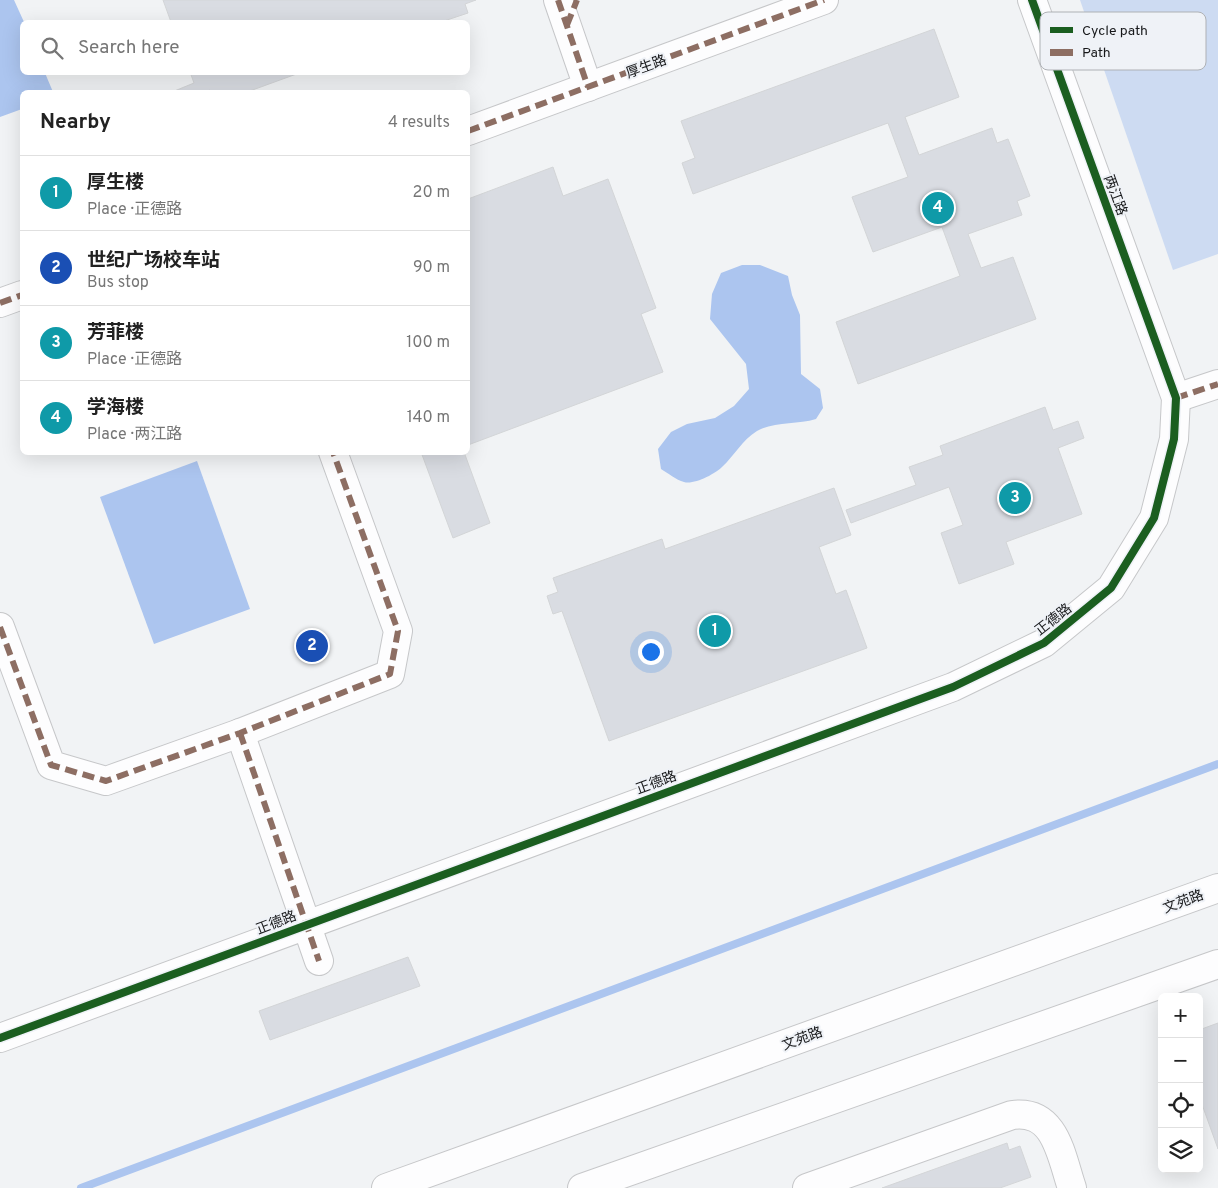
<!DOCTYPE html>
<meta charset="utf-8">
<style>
:root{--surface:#fff;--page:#f2f2f2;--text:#222;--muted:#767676;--line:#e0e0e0;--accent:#636567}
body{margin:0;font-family:Overpass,"Noto Sans SC",sans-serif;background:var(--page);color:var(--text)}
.controls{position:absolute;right:15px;bottom:15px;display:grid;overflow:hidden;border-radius:8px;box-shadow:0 5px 20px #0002}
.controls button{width:45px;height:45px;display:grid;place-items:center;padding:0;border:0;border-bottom:1px solid var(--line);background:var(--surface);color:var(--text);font:25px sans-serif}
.you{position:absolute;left:650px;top:651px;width:18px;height:18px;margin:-12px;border:4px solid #fff;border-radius:50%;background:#1a73e8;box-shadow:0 0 0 8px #1a73e833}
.badge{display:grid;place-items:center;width:32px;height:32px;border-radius:50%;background:var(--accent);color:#fff;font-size:16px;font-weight:700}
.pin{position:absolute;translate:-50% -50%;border:2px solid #fff;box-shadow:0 1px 5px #0006}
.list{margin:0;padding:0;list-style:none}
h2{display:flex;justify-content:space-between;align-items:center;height:65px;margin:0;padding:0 20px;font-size:21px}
h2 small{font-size:16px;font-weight:400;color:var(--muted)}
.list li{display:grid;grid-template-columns:32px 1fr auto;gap:15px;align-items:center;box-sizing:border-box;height:75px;padding:0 20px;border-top:1px solid var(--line)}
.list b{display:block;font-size:19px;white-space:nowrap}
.list p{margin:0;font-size:16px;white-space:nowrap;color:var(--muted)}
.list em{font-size:16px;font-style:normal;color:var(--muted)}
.icon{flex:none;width:28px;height:28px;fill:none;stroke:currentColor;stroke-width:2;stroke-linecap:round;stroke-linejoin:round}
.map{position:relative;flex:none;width:1218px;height:1188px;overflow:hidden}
.search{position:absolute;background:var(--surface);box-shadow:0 5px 20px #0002;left:20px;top:20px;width:450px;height:55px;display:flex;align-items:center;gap:12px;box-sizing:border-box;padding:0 18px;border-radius:8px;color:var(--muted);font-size:19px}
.panel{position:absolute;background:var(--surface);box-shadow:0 5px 20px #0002;left:20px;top:90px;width:450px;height:365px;border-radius:8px}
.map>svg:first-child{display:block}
</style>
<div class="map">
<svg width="1218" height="1188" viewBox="0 0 1218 1188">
<rect width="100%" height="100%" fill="#f1f3f5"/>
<path fill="#cddbf2" d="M1080,0H1218V254L1173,270Z"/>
<g fill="#acc5ef">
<path d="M0,0H14L24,22L22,72L45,73L53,92H22V109L0,117Z"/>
<path d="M742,265H760L788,276L792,295L800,315L801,374L820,389L823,408L816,419C797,425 775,421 757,431C742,440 735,455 722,467C715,474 694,485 684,482C676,480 668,473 661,469L658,449L671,432L687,424L715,418L734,406L749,389L746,364L710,319L712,294L721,273Z"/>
<path d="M197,461L250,609L154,644L100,497Z"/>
</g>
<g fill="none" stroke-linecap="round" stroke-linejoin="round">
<path stroke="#acc5ef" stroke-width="8" d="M81,1188L1218,764"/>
</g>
<g fill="#d9dce2" stroke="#d3d5d7">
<path d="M163,0H476L465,4L468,13L441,22H171Z"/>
<path d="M934,29L959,97L905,117L919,155L992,128L997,143L1008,139L1030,196L1017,201L1022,215L968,234L981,268L1013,257L1036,319L858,384L836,322L960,276L942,227L873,252L852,197L908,177L888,123L693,194L682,163L695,158L681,121Z"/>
<path d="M190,72H302L247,92H211L210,90L204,92H172L194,83Z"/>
<path d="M553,167L563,196L608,179L656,308L641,314L663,372L468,445V199Z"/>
<path d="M1045,407L1053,430L1078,421L1084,438L1058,448L1082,514L1006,542L1014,564L959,584L941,533L963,525L949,487L851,523L846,510L916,485L909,467L943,455L940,446Z"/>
<path d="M421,452H464L490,523L453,538Z"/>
<path d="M834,488L851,535L819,547L836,594L846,590L867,648L609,741L562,611L553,614L547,596L558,592L553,578L662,539L665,549Z"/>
<path d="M408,957L420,986L270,1040L259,1011Z"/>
<path d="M1218,1023V1149L1199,1096V1030Z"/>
<path d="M1007,1143L1009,1150L1020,1146L1031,1177L1000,1188H882Z"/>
</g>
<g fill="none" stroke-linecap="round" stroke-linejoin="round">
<defs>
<g id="minor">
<path d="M558,0L588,87"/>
<path d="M468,131L824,0"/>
<path d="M0,303L22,295"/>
<path d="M1176,398L1218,384"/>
<path d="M0,627L51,765L106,781L240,733L390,674L398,631L333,452"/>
<path d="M240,733L319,961"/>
<path d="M0,1038L953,687L1044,643L1111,588L1154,518L1174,439L1176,398L1032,0"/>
<path d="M807,1188L1012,1115C1056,1109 1061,1156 1072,1188"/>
</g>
<g id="major">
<path d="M386,1188L1218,888"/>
<path d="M582,1188L1218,964"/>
</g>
</defs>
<use href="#minor" stroke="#c6c7c9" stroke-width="30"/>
<use href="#major" stroke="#c6c7c9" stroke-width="30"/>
<use href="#minor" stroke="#fdfdfe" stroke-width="28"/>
<use href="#major" stroke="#fdfdfe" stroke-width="28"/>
<g stroke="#8d6e63" stroke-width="6" stroke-dasharray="12 6" stroke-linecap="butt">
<path d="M558,0L588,87"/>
<path d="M567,25L577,0"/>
<path d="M468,131L824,0"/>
<path d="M0,303L22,295"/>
<path d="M1176,398L1218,384"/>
<path d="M0,627L51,765L106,781L240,733L390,674L398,631L333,452"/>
<path d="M240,733L319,961"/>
</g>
<defs>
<path id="cycleway" d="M0,1038L953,687L1044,643L1111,588L1154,518L1174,439L1176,398L1032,0"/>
</defs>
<use href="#cycleway" stroke="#eff2f7" stroke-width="11"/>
<use href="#cycleway" stroke="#1b5e20" stroke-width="8"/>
</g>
<g text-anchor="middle" stroke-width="4" stroke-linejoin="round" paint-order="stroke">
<g font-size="14" fill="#17181a" stroke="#eff2f7">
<text transform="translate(646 66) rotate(-20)" y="5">厚生路</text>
<text transform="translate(1116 195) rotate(70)" y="5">两江路</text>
<text transform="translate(1053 619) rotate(-38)" y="5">正德路</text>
<text transform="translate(656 782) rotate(-20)" y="5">正德路</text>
<text transform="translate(1183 901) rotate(-20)" y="5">文苑路</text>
<text transform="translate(276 922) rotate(-21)" y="5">正德路</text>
<text transform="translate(802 1038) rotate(-20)" y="5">文苑路</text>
</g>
</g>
<rect x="1040" y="12" width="166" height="58" rx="8" fill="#eff2f7" stroke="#aeb1b5" stroke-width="1"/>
<rect x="1050" y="27" width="23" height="6" fill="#1b5e20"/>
<rect x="1050" y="49" width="23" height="7" fill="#8d6e63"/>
<g font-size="14" fill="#17181a">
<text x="1082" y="35">Cycle path</text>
<text x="1082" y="57">Path</text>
</g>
</svg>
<div class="controls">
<button>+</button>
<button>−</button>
<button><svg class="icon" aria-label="locate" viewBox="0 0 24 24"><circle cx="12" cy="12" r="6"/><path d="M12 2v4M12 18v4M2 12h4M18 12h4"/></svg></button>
<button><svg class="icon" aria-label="layers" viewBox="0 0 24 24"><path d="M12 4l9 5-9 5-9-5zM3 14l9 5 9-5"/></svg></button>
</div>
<div class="you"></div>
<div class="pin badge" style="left:715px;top:631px;background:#0f9aa8">1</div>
<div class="pin badge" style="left:312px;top:646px;background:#1a4fb4">2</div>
<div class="pin badge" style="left:1015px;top:498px;background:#0f9aa8">3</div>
<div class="pin badge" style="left:938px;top:208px;background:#0f9aa8">4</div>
<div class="search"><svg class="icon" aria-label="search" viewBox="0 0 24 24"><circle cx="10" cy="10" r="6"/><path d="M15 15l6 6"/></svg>Search here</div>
<section class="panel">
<h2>Nearby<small>4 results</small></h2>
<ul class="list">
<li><span class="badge" style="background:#0f9aa8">1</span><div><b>厚生楼</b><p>Place · 正德路</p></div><em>20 m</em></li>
<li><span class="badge" style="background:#1a4fb4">2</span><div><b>世纪广场校车站</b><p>Bus stop</p></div><em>90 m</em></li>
<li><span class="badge" style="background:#0f9aa8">3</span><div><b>芳菲楼</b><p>Place · 正德路</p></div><em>100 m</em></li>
<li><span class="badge" style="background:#0f9aa8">4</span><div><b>学海楼</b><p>Place · 两江路</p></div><em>140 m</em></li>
</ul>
</section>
</div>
